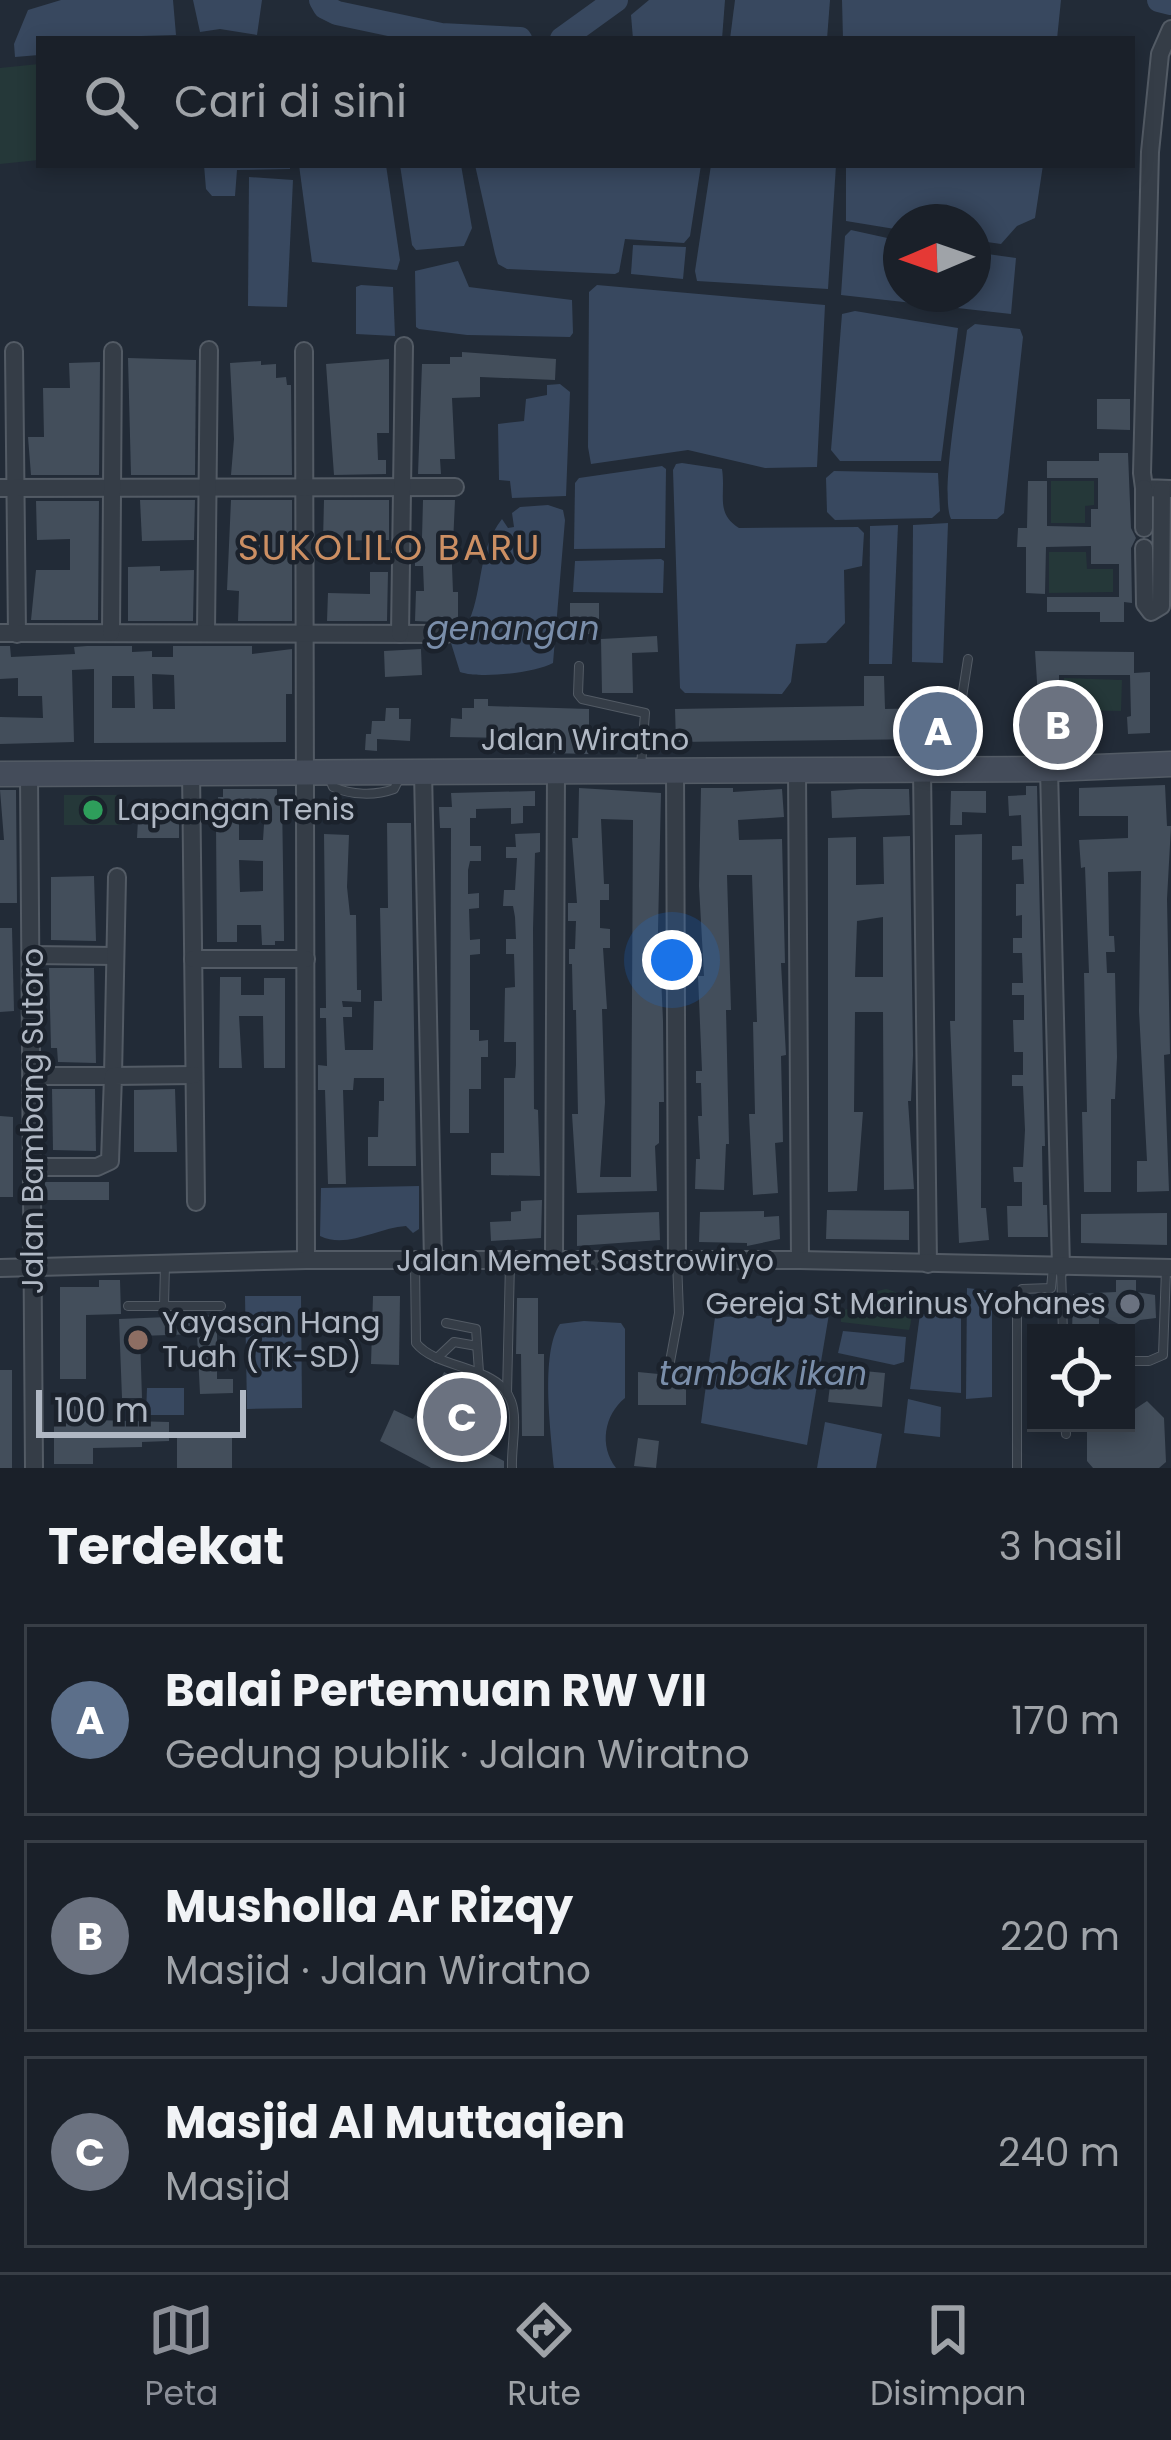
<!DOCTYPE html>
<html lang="id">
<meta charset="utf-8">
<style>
:root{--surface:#1a2029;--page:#272d35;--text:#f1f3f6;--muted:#9fa3a8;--line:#383e46;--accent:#8c9099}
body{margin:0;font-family:Poppins,sans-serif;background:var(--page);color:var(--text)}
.controls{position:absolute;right:36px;bottom:36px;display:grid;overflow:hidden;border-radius:0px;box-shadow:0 6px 18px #0003}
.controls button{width:108px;height:108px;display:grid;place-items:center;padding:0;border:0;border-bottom:3px solid var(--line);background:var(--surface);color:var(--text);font:60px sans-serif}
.compass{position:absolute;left:883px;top:204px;width:108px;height:108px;border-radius:50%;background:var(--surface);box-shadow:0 6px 18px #0003;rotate:268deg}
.scale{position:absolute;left:36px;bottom:30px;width:210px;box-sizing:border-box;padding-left:12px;border:6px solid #b0b8c4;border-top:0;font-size:33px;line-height:42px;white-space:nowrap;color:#b0b8c4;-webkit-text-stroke:9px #1b222c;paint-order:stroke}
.you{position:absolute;left:672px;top:960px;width:42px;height:42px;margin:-30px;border:9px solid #fff;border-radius:50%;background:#1a73e8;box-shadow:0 0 0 18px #1a73e833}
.badge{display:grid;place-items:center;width:78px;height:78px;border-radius:50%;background:var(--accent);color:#fff;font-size:39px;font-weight:700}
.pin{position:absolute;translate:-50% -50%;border:6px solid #fff;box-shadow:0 3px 12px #0006}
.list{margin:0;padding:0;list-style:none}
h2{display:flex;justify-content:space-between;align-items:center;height:156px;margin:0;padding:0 48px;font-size:51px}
h2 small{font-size:39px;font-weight:400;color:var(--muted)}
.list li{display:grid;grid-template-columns:78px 1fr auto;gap:36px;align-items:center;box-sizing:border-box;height:192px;margin:0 24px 24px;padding:0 24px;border:3px solid var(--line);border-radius:0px}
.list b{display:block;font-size:45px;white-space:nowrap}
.list p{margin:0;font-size:39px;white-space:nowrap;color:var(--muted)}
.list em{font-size:39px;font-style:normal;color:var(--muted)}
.icon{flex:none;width:66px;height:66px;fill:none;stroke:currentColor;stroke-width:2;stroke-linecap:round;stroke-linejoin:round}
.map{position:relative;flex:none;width:1171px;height:1468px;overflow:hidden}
.search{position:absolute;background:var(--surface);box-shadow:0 6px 18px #0003;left:36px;right:36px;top:36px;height:132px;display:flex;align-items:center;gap:30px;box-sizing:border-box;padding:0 42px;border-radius:0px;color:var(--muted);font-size:45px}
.sheet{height:804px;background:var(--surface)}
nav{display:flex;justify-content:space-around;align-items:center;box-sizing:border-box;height:168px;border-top:3px solid var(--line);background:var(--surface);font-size:33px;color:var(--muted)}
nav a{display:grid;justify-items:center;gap:6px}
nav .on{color:var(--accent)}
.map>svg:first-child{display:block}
</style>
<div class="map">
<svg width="1171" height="1468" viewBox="0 0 1171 1468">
<rect width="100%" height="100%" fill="#222b37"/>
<g fill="#253839">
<path d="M39,64V160L0,164V68Z"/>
<path d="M1051,481H1094V505L1085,506V523H1051Z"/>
<path d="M1049,552H1086L1087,569H1113V592L1049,593Z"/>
<path d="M1064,678L1122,680L1121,711L1063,710Z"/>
<rect x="64" y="795" width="58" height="30"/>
<path d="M886,1289C907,1294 916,1309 909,1330L841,1322V1311L872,1301L877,1291Z"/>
</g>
<g fill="#38485f">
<path d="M61,0H173L176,35L39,39V55L15,57L14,44L28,10Z"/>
<path d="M193,0H262L257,35L220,29L200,32Z"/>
<path d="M649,0H725L722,39H633L631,15Z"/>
<path d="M735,0H830L827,39H730Z"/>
<path d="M842,0H1061L1057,39H843Z"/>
<path d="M204,165H290V169L237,170L235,196H212L206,189Z"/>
<path d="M299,165H386L400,260L397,270L312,262Z"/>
<path d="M400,165H461L472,228L464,246L416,250L412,245Z"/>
<path d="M475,165H701L690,236L684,243L625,239L619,272L615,274L507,269L498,264L495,254Z"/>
<path d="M711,165H836L828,289L697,281L695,271Z"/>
<path d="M846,165H1043L1035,218L1017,226L1001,244L973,240V222H901V230L846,221Z"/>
<path d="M249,177L293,180L287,307L248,306Z"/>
<path d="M851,230L901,241V294H973V252L1016,258L1011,314L841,295L845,236Z"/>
<path d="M633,245L686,247L683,279L631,274Z"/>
<path d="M458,261L469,287L572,300L573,333L570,337L467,335L419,329L416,327L415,271Z"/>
<path d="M361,285L393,287L395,336L356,334V287Z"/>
<path d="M597,285L825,305L817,467L765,468L688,450L591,464L588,447L589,292Z"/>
<path d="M855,311L958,328L941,461H840L831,450L842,314Z"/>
<path d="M975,324L1020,329L1023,337L1004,513L997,519H951C939,493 963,367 967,330Z"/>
<path d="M560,384L570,392L566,496L512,498L510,481L499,480L498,424L524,421L526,399L547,395V385Z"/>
<path d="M682,463L722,469C726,495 715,513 739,528L858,527L864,533L862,566L844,570L845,623L826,643L796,644L791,682L782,694L685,693L680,688L673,470L676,464Z"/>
<path d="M662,466L666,469L665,548L574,549L575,483L579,478Z"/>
<path d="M834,471L938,473L940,511L932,518L835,520L827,512L826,478Z"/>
<path d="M548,505L563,510L565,520L553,663C535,673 480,679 460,672L451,643C457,635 465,630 469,621C484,586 477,551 502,519L508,528L514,527L512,513L520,507Z"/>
<path d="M948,523L943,663L912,662L913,525Z"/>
<path d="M898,525L892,664H869L870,526Z"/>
<path d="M661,559L664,561L663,593L573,592L575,561Z"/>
<path d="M419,1186V1229L413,1233L406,1226C377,1228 347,1249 320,1236L321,1188Z"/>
<path d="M967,1288L992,1291V1397L966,1399Z"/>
<path d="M245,1296H301L302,1408L247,1409Z"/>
<path d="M829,1314L807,1445L701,1423L715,1317Z"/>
<path d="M920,1314L961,1315V1393L910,1389Z"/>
<path d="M584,1321L621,1323L625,1329V1398C604,1415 599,1446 616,1468H554C551,1433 540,1353 560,1324Z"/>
<path d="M843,1331L906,1337L904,1362L894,1365L838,1353Z"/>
<path d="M147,1388H184V1415H146Z"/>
<path d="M908,1399L941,1407L940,1437L904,1433Z"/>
<path d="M825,1422L882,1434L876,1468H817Z"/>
</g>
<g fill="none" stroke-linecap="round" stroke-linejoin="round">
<g stroke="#38485f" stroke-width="24">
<path d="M321,0L325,7L337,13L441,35L520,39"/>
<path d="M1159,0L1171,3"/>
<path d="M562,39L616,0"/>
</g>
</g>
<g fill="#434e5b" fill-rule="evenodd">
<path d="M462,352L556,359L555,380L480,377V397L452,398L455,459H440L441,474H418L422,364H450V357H462Z"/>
<path d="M128,358L196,360L195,475H131Z"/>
<path d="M389,359V433H377L378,460H386V474L334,475L326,364Z"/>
<path d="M261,361V365L276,364V378L286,377L287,385H291L292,475H231L234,439L230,363Z"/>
<path d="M100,362L99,475H31L28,437H44L43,388H70L69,363Z"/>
<path d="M1097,399H1130V430L1097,429Z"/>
<path d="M1099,453H1128L1131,528L1136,538L1131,548L1132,603L1124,602V622H1100V612H1047V597H1119V564H1091V546L1046,547L1045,594L1026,593V547H1017L1018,528H1027L1028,481H1047V526L1091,527V509H1098V478H1047V461H1099Z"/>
<path d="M140,500H195L194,540L142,541Z"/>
<path d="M231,500H292V621H238L239,591L227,590Z"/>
<path d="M324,500H389V540L323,541Z"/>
<path d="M423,500H455L452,566L453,592H458V623L415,621L416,591H424L423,566H415V538H422Z"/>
<path d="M36,501H99L98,620H31L36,570H70V539L37,540Z"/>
<path d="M160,566V571L194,570L193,621H128V567Z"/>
<path d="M370,572H388L387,621H327L328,593L370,594Z"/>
<rect x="570" y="603" width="29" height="31"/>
<path d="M657,636L658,652L632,653L633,693H602L601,639Z"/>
<path d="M0,646H10L11,657L75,654L74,647L87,646H132V652L152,651V657H173V646H252V654L292,649V694H286V742L94,743V669L72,670L74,742L0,744V717L43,718L42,696H18V678L0,679ZM152,674L174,675L175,709H153ZM112,676H134L135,708H112Z"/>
<path d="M421,649L422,675L385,677L384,651Z"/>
<path d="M1035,651L1134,652V673L1150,672V733L1128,734L1127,717L1131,716L1130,675H1059V714H1068L1069,735H1047V713H1039Z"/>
<path d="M864,676H884L885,709L925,708L926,719H946V743H929V739L676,742L675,709L864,706Z"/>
<path d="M474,699H488V706L589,709V754L549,753V742H518V738L450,737L451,718L462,719V708H474Z"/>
<path d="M386,708H399V719H411L410,741L377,739V751L365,750L366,734H371L372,721H385Z"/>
<path d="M1165,785L1167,826H1171L1167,899L1170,1054L1164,1055L1169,1191L1137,1192V1161H1147L1139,1011L1141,871L1108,872L1109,936H1114L1115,952H1106L1107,973H1115L1117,1057L1115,1099H1111V1192H1084L1082,1112H1087L1084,973H1089L1085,867L1081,868L1079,840L1128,838V816H1079V788Z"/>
<path d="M1026,786H1037L1045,1146H1042L1043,1205H1047L1048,1237H1008L1007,1206H1022V1182H1014L1013,1167H1023L1025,1130L1023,1086H1012V1075H1023V1052H1014L1013,1020H1024V995H1012V983H1023L1022,953H1013V938H1022V915L1016,916V884H1024L1023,859L1012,860V846H1022L1021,815L1009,816L1008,796L1026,795Z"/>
<path d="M579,788L661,793L657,976H661L663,1021L664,1102H659V1143L655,1146L657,1191L577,1193L572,1114H578L576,1010H573L572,964H569V949H575L576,921H568V903H577L572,838H578ZM601,819L633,820L631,1177H600L605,1102L602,1009H607L603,948H610V929L600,928V900H609V884H604Z"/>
<path d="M701,788H733V792L782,789L784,817L738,820L739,840L782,839L785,963H781L786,1055L781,1056L783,1142L775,1143L778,1193L753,1195L749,1114H755L753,1022H757L752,875H727L731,1010H726L729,1144H726L724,1190L695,1189L696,1159H700L698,1116H702L701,1083H696V1071H702L698,976H704L699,886Z"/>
<path d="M223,789H277V797H282L284,934V941H275V945H262L261,925H237V942H217L216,826H220L218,797H223ZM239,809H265L263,840H239ZM239,860L263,861V891L240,892Z"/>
<path d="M860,789H909L910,815L832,818L831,791Z"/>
<path d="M0,790H16L17,903H0V840H4Z"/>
<path d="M535,791V806H523V823L511,824V808L476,809V818H470V846H481V861H470L468,870V894L479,893V908L469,909L470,940L480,939V954L470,955V1030H479V1041L488,1040V1057H481V1089H469V1133H450L451,828H440L439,807H452L451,793Z"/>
<path d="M951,791H986V813L962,812V825H950Z"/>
<path d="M146,803H179V838H137L138,820H146Z"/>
<path d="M387,823H411L416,1166H368V1137H378L379,1101H384V1078H354L353,1090H343L346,1184H328L325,1090H318V1065L327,1066L326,1018H320V1008H326L324,834L349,835L347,887L350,915H356L357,990H361V1002L342,1001L343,1007H352V1017H343L345,1050H373L374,1001H382L380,908H388Z"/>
<path d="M540,833V852L535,853L533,929L534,1109L538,1110L540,1176L491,1175V1153H504V1078H515L516,1065V1042H504L505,988L515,987L514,954H506V939H516L515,917L513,906H503L504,890H515L517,858H506V847H516L515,834Z"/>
<path d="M982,834L981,1208H986L989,1240L959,1243L950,1021H955V835Z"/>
<path d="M910,836L913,1055L911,1101H908L914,1189L884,1190L883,1012H855L854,1112H863L857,1191L828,1192V838L856,837V885L881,884H884L883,837ZM883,917V977H855L857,921Z"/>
<path d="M94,876L96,941L51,940V877Z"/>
<path d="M0,928H12L14,1011L0,1012Z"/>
<path d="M49,968H94L96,1063L58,1062L57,1048H51Z"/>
<path d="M220,977H241V995H264V978H285V1068H264L263,1016H239L242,1068H219Z"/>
<path d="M52,1089H95L96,1151L53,1150Z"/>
<path d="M175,1089L177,1152H134V1090Z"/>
<path d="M0,1116L13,1117V1197H0Z"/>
<rect x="45" y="1182" width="64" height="18"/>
<path d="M542,1200L541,1238L491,1241L490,1222L511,1221V1212L521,1211V1201Z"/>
<path d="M827,1210L909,1211V1240L826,1239Z"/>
<path d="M764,1211V1217L779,1216L780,1239L747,1246V1243L699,1242L700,1212Z"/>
<path d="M659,1212L660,1240L577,1246V1215Z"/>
<path d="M1167,1213V1245L1081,1243V1214Z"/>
<path d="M99,1280H120L121,1314L86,1315V1379H60V1287H99Z"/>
<path d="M1116,1280H1136V1292L1155,1295L1156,1318L1140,1320L1128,1329L1099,1314V1333H1072L1073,1294L1116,1292Z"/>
<path d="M373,1296H400L399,1365L371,1364Z"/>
<path d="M517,1298H538V1354H544V1436H522L521,1354H516Z"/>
<path d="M217,1315V1379H233V1393L200,1394L197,1334L140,1336L142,1398H122L119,1319Z"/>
<path d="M832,1368L885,1373L882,1407L828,1402Z"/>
<rect x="0" y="1370" width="12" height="98"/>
<path d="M676,1371H686V1405H638V1372L669,1375Z"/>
<path d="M444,1372L467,1384L470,1378L478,1382L485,1385L483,1391L501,1400L504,1408L496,1426L501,1428L488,1453L504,1461V1468H431L380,1441L394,1410L413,1419L429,1390L434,1393Z"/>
<path d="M1147,1401L1164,1418L1166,1462L1159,1468H1093L1087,1461V1423H1126V1410L1135,1409Z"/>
<path d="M54,1406H93V1420L169,1422V1441L142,1442V1447L93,1448V1464H54Z"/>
<rect x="177" y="1438" width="55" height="30"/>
<path d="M638,1438L659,1441L656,1468L634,1466Z"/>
</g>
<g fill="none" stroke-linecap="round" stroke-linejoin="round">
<defs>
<g id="lane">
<path d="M579,666L578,694L582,699L645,713L641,766"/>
<path d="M951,768L968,659"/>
<path d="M330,780L333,787C351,795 375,796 394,789L401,775"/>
<path d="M415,1263L416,1343C437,1370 499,1365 511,1401C518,1419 511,1448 512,1468"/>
<path d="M1061,1269L1063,1333"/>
<path d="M128,1306H221"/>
<path d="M164,1306L165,1265"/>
<path d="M446,1323L476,1329L479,1372"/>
<path d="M437,1358L454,1342L477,1346"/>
<path d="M1126,1361H1149L1163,1355L1166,1269"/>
<path d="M669,1367L679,1313L677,1261"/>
<path d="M507,1394L510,1262"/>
<path d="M1065,1423L1066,1434"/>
<path d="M1017,1468V1296L1022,1289L1051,1288L1053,1267"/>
</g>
<g id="street">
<path d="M1171,29L1160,54L1150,152L1142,473L1144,488L1171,489"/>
<path d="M14,351L17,634"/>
<path d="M304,351L306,1260"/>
<path d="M0,488L455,487"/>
<path d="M1144,488V528"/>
<path d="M1144,548L1145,604L1151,612L1161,606L1162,489"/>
<path d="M206,632L209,350"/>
<path d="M0,633L447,634"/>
<path d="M111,633L113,351"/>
<path d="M400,634L404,346"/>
<path d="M675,769L677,1261"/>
<path d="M922,769L928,1264"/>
<path d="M1049,769L1061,1268"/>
<path d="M191,770L196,1202"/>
<path d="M797,770L800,1260"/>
<path d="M423,771L433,1262"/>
<path d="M29,774L34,1468"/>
<path d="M32,955L115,956"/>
<path d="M193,959H306"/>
<path d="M34,1076H113L117,877"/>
<path d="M34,1167H97L110,1161L113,1076L194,1075"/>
<path d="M554,1260L556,769"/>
<path d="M0,1268L306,1260H800L1171,1268"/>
</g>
<path id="secondary" d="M0,774L1049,769L1171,764"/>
</defs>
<use href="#lane" stroke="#535b65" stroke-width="10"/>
<use href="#street" stroke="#535b65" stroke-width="20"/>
<use href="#secondary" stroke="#535b65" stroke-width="27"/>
<use href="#lane" stroke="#353d47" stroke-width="8"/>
<use href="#street" stroke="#353d47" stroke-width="16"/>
<use href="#secondary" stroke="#444c5a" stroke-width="24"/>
</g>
<circle fill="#2e9e5b" stroke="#1b222c" stroke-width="4.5" cx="93" cy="810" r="12"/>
<circle fill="#6b7280" stroke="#1b222c" stroke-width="4.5" cx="1130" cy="1304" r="12"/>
<circle fill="#8d6e63" stroke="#1b222c" stroke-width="4.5" cx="138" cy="1340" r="12"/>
<g text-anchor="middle" stroke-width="9" stroke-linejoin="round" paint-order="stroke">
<g font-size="30" fill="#b0b8c4" stroke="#1b222c">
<text x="585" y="750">Jalan Wiratno</text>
<text transform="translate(33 1121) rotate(-90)" y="10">Jalan Bambang Sutoro</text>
<text x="585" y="1271">Jalan Memet Sastrowiryo</text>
</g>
<g font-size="30" fill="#b0b8c4" stroke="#1b222c" text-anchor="start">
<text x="117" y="820">Lapangan Tenis</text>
<text x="1106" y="1314" text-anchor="end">Gereja St Marinus Yohanes</text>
<text x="162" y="1333">Yayasan Hang<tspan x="162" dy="34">Tuah (TK-SD)</tspan></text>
</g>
<g font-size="33" font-style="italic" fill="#7a8eaa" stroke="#1b222c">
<text x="513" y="640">genangan</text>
<text x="763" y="1385">tambak ikan</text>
</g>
<g font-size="36" letter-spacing="3" fill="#cc8f63" stroke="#1b222c">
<text x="390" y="560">SUKOLILO BARU</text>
</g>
</g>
</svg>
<div class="controls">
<button><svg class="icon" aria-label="locate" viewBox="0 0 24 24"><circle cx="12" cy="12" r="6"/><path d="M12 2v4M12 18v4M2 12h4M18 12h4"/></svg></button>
</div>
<svg class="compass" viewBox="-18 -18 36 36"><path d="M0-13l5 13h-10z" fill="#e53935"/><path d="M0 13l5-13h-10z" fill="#9fa3a8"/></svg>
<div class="scale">100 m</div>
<div class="you"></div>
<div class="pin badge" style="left:938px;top:731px;background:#5c6f8a">A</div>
<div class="pin badge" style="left:1058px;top:725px;background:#6b7280">B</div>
<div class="pin badge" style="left:462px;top:1417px;background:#6b7280">C</div>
<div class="search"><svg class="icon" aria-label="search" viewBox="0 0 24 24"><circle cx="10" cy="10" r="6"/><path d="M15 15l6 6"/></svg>Cari di sini</div>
</div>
<section class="sheet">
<h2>Terdekat<small>3 hasil</small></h2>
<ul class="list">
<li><span class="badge" style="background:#5c6f8a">A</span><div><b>Balai Pertemuan RW VII</b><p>Gedung publik · Jalan Wiratno</p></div><em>170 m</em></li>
<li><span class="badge" style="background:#6b7280">B</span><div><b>Musholla Ar Rizqy</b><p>Masjid · Jalan Wiratno</p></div><em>220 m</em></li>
<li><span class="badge" style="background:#6b7280">C</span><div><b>Masjid Al Muttaqien</b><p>Masjid</p></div><em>240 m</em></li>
</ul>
</section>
<nav>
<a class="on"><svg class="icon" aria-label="map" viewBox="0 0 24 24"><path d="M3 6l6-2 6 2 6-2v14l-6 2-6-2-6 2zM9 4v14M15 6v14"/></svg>Peta</a>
<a><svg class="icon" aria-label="directions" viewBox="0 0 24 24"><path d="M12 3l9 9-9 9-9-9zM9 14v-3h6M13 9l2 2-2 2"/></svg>Rute</a>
<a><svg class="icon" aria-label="saved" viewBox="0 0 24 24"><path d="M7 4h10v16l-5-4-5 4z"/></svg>Disimpan</a>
</nav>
